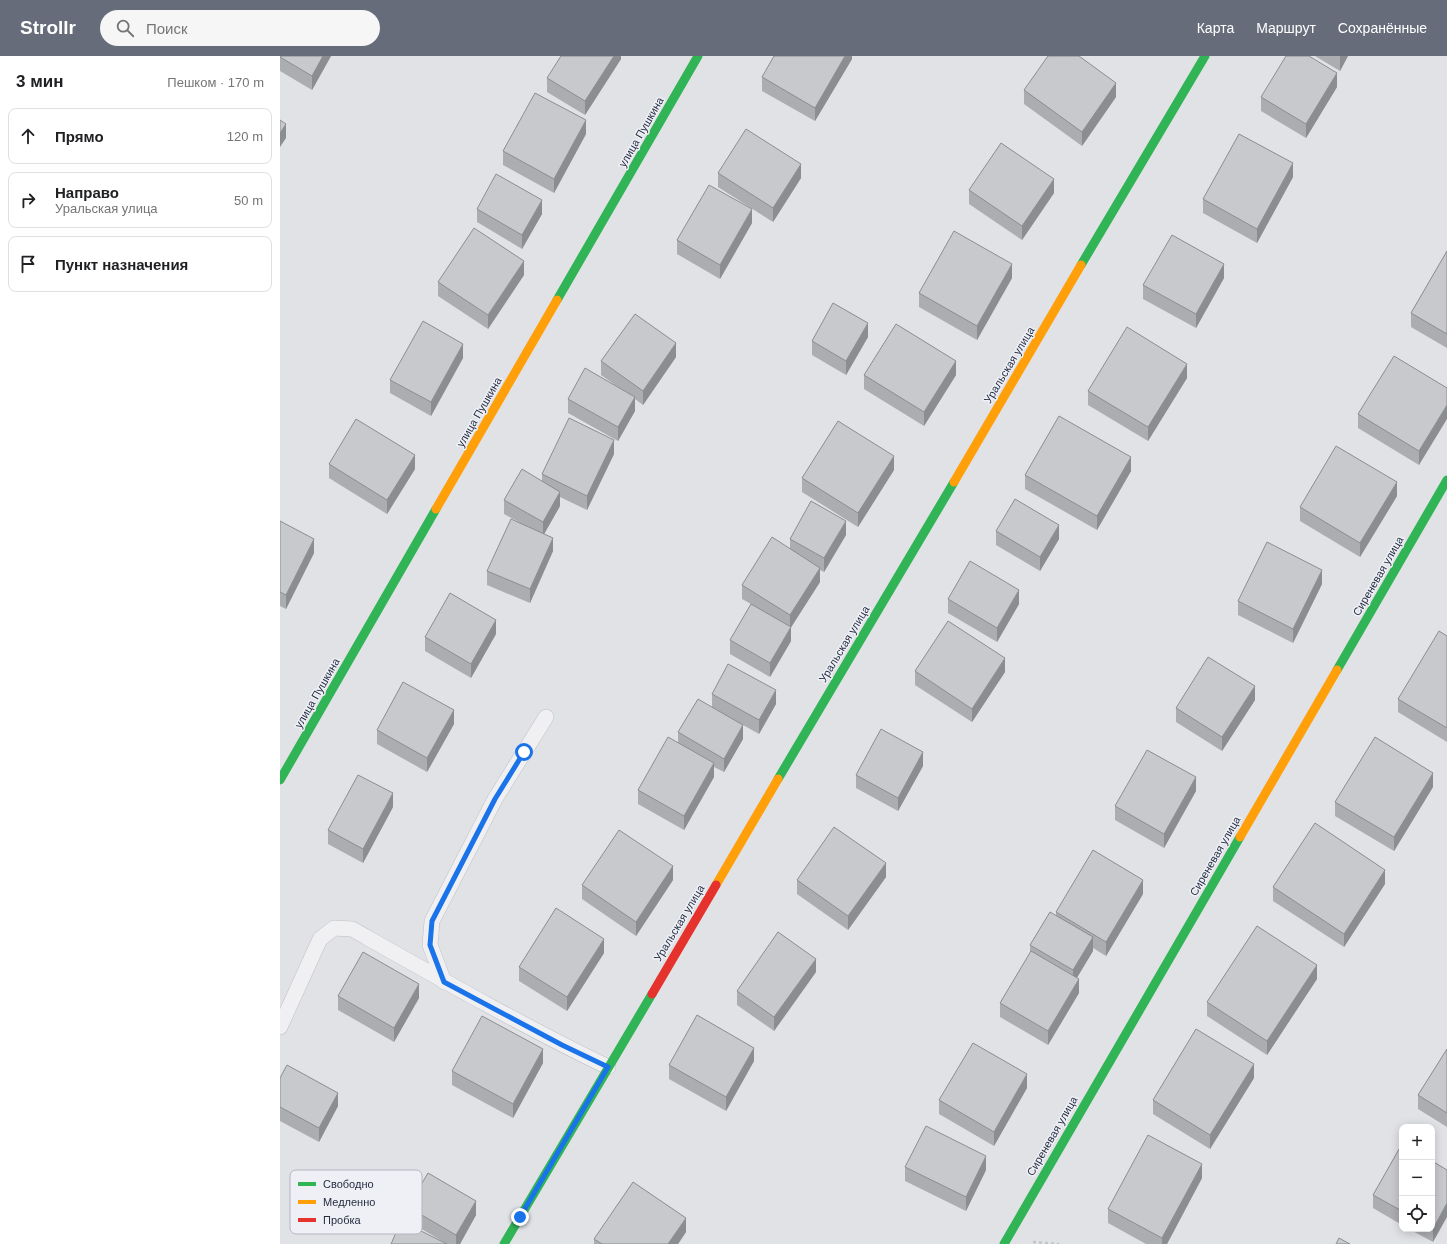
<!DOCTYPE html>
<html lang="ru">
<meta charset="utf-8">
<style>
:root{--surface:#fff;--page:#f6f6f6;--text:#202124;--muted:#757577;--line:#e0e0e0;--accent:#676c7b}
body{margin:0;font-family:Helvetica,sans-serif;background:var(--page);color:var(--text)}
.controls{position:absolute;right:12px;bottom:12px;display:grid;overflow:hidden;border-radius:8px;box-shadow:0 2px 10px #0003}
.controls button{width:36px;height:36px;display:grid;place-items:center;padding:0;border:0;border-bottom:1px solid var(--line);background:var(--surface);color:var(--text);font:20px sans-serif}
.stop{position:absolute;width:12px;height:12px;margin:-9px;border:3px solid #1a73e8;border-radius:50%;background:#fff}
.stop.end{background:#1a73e8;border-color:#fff;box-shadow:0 1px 4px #0008}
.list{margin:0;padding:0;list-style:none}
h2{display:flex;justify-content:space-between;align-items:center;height:52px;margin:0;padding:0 16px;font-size:17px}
h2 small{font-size:13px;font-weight:400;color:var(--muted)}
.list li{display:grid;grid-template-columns:26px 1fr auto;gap:12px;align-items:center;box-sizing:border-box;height:56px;margin:0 8px 8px;padding:0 8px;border:1px solid var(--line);border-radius:8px}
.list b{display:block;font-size:15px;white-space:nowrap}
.list p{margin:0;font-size:13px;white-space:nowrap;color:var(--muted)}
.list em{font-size:13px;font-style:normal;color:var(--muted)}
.icon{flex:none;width:22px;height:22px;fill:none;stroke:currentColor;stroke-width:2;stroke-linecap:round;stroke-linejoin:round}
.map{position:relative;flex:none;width:1167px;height:1188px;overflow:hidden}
header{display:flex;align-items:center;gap:24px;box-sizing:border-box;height:56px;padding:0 20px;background:var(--accent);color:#fff}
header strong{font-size:19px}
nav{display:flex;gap:22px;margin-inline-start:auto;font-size:14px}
.search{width:280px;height:36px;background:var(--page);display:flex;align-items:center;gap:10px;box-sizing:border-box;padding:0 14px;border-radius:22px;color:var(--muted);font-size:15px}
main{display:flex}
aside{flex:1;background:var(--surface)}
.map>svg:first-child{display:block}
</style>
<header>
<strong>Strollr</strong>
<div class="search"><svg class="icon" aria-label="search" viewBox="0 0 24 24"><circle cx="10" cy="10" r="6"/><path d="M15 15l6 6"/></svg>Поиск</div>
<nav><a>Карта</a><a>Маршрут</a><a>Сохранённые</a></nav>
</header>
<main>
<aside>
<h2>3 мин<small>Пешком · 170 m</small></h2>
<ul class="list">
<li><svg class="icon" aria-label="ahead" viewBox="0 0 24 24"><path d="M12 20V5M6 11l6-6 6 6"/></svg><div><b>Прямо</b></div><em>120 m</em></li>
<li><svg class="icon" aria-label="right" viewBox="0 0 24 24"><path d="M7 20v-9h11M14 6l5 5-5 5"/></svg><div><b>Направо</b><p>Уральская улица</p></div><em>50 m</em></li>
<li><svg class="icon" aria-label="arrive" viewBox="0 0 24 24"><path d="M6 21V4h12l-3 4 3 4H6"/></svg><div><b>Пункт назначения</b></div></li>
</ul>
</aside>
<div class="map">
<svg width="1167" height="1188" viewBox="0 0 1167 1188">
<rect width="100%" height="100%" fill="#e1e2e6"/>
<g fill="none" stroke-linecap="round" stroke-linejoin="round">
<defs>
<g id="lane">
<path d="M164,926L150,889L152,865L215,743L266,661"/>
<path d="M0,971L40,883L54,872L72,873C157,921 241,969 328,1011"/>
</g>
</defs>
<use href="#lane" stroke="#bfc0c4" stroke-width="16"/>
<path stroke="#c2c3c9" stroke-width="2.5" stroke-dasharray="3 3" stroke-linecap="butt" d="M753,1186L779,1188"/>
<use href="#lane" stroke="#f0f0f3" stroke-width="15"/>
<g stroke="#30b455" stroke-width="9">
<path d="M801,209L925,0"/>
<path d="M277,244L418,0"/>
<path d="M1057,614L1167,424"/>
<path d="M498,723L674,426"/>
<path d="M0,724L156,453"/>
<path d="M224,1188L372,938"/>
<path d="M724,1188L960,781"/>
</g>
<g stroke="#ff9f0a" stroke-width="9">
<path d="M674,426L801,209"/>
<path d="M156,453L277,244"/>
<path d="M960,781L1057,614"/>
<path d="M436,829L498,723"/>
</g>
<path stroke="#e5322d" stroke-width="9" d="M372,938L436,829"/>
</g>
<g fill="#abadb0">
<path d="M0,0H51L32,34L0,15Z"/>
<path d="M341,0V3L305,59L267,36V22Z"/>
<path d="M572,0V3L535,65L482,35V21Z"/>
<path d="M1035,0H1068L1060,15Z"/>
<path d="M1057,31L1026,82L981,55V41Z"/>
<path d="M744,34L836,41L802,90L744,48Z"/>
<path d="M306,78L274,137L223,109V95Z"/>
<path d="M438,117L521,122L493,166L438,131Z"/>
<path d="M1013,121L977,187L923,157V143Z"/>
<path d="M689,134L774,137L742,184L689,148Z"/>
<path d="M197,153L262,158L242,193L197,166Z"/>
<path d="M472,167L440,223L397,198V184Z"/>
<path d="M1167,195V292L1131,271V257Z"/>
<path d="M244,219L208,273L158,240V226Z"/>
<path d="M732,222L697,284L639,251V237Z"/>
<path d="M944,222L916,272L863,243V229Z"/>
<path d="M588,281L566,319L532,299V285Z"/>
<path d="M396,301L363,349L355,343V355L338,385L288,357V343L338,331L321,319V305Z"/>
<path d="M183,302L151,360L110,337V324Z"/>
<path d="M584,319H676L644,370L584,333Z"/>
<path d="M907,322L868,385L808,349V335Z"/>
<path d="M1167,332L1139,409L1078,372V358Z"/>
<path d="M334,398L307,454L280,441V450L264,478L273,495L250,547L207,529V515L239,466L224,458V444L262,425V418Z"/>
<path d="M49,408L135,413L107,458L49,422Z"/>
<path d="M614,414L578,471L522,436V422Z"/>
<path d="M851,415L817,474L745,433V419Z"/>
<path d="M1117,440L1080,501L1020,465V451Z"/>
<path d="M0,465L34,497L6,553L0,550Z"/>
<path d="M716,475L779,483L760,515L716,489Z"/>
<path d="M566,479L544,516L540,514V526L511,571V585L490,621L450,598V584L471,548L462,543V529L510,493V483Z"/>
<path d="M1042,528L1013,587L958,559V545Z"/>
<path d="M668,543L739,548L717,586L668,557Z"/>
<path d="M216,578L191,622L145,595V581Z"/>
<path d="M1167,580V686L1118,656V643Z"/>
<path d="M635,615L725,616L692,666L635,629Z"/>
<path d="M432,638L496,648L479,678L463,669V683L444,716L434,711V721L404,774L358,748V734L398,687V676L432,651Z"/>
<path d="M975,644L942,695L896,666V652Z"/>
<path d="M174,668L147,716L97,688V674Z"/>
<path d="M643,710L618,755L576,732V719Z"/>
<path d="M1153,731L1114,795L1055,760V746Z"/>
<path d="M916,735L884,792L835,764V750Z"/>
<path d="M113,751L83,807L48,788V774Z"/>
<path d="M606,821L568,874L517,838V824Z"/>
<path d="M393,824L356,880L302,843V829Z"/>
<path d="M1105,828L1064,891L993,845V831Z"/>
<path d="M863,838L826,900L813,892V895L797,922L799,937L768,989L720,961V947L750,897V889L776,859V856Z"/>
<path d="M324,897L287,955L239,925V911Z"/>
<path d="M536,916L494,975L457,949V935Z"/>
<path d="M1037,923L987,999L927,960V946Z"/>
<path d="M58,940L139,942L114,986L58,954Z"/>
<path d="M1167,993V1071L1138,1053V1039Z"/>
<path d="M474,1005L446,1055L389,1023V1009Z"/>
<path d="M263,1007L233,1062L172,1029V1015Z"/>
<path d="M0,1022L58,1050L39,1086L0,1065Z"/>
<path d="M974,1022L930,1093L873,1058V1044Z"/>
<path d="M747,1032L714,1090L659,1058V1044Z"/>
<path d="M1122,1088V1169L1093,1152V1139Z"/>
<path d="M1152,1105L1167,1114L1153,1186L1129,1173H1152Z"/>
<path d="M625,1111L706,1114L686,1155L625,1125Z"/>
<path d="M922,1122L887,1188H866L828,1167V1153Z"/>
<path d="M128,1151L196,1159L180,1188H167L128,1165Z"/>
<path d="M406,1176L398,1188H314V1183Z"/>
</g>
<g fill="#8b8d90">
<path d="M43,0H51L32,34V20Z"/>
<path d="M334,0H341V3L305,59V45Z"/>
<path d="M565,0H572V3L535,65V52Z"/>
<path d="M1060,0H1068L1060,15Z"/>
<path d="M1057,17V31L1026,82V68Z"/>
<path d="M836,27V41L802,90V76Z"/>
<path d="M306,64V78L274,137V123Z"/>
<path d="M6,68V82L0,91V77Z"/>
<path d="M1013,107V121L977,187V173Z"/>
<path d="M521,108V122L493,166V152Z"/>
<path d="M774,123V137L742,184V170Z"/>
<path d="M262,144V158L242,193V179Z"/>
<path d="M472,153V167L440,223V209Z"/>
<path d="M244,205V219L208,273V259Z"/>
<path d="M732,208V222L697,284V270Z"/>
<path d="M944,208V222L916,272V258Z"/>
<path d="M588,267V281L566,319V305Z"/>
<path d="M396,287V301L363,349V335Z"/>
<path d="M183,288V302L151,360V346Z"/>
<path d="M676,305V319L644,370V356Z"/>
<path d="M907,308V322L868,385V371Z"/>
<path d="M355,341V355L338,385V371Z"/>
<path d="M1167,349V363L1139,409V395Z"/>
<path d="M334,384V398L307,454V440Z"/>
<path d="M135,399V413L107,458V444Z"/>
<path d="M614,400V414L578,471V457Z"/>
<path d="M851,401V415L817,474V460Z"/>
<path d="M1117,426V440L1080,501V487Z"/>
<path d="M280,436V450L263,480V466Z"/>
<path d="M566,465V479L544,516V502Z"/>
<path d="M779,469V483L760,515V501Z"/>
<path d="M273,482V495L250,547V533Z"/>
<path d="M34,483V497L6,553V539Z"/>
<path d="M540,512V526L510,573V559Z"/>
<path d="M1042,514V528L1013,587V573Z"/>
<path d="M739,534V548L717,586V572Z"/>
<path d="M216,564V578L191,622V608Z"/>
<path d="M511,571V585L490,621V607Z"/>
<path d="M725,602V616L692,666V653Z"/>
<path d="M975,630V644L942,695V681Z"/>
<path d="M496,634V648L479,678V664Z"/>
<path d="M174,654V668L147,716V702Z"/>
<path d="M463,669V683L444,716V703Z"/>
<path d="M643,696V710L618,755V742Z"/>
<path d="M434,707V721L404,774V760Z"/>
<path d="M1153,717V731L1114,795V781Z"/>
<path d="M916,721V735L884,792V778Z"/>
<path d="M113,737V751L83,807V793Z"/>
<path d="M606,807V821L568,874V860Z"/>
<path d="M393,810V824L356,880V866Z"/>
<path d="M1105,814V828L1064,891V878Z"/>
<path d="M863,824V838L826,900V886Z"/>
<path d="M813,881V895L793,928V914Z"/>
<path d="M324,883V897L287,955V941Z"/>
<path d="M536,903V916L494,975V961Z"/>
<path d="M1037,909V923L987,999V985Z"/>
<path d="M799,923V937L768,989V975Z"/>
<path d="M139,928V942L114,986V972Z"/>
<path d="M474,992V1005L446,1055V1041Z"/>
<path d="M263,993V1007L233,1062V1048Z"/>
<path d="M974,1008V1022L930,1093V1079Z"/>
<path d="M747,1018V1032L714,1090V1076Z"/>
<path d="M58,1037V1050L39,1086V1072Z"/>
<path d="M706,1100V1114L686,1155V1141Z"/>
<path d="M922,1108V1122L887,1188H882V1182Z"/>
<path d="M196,1145V1159L180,1188H176V1179Z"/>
<path d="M1167,1147V1161L1153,1186V1173Z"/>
<path d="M406,1162V1176L398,1188H388Z"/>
</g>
<g fill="#c7c9cd" stroke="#8b8d90">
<path d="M0,0H43L32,20L0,1Z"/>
<path d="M281,0H334L305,45L267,22Z"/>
<path d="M494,0H565L535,52L482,21Z"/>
<path d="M768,0H799L836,27L802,76L744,34Z"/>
<path d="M1006,0H1029L1057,17L1026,68L981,41Z"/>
<path d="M255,37L306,64L274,123L223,95Z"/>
<path d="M0,64L6,68L0,77Z"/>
<path d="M466,73L521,108L493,152L438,117Z"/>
<path d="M959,78L1013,107L977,173L923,143Z"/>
<path d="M721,87L774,123L742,170L689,134Z"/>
<path d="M216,118L262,144L242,179L197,153Z"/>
<path d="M429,129L472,153L440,209L397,184Z"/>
<path d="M194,172L244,205L208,259L158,226Z"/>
<path d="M674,175L732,208L697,270L639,237Z"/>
<path d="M892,179L944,208L916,258L863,229Z"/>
<path d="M1167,195V278L1131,257Z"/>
<path d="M553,247L588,267L566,305L532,285Z"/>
<path d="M355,258L396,287L363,335L321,305Z"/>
<path d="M143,265L183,288L151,346L110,324Z"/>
<path d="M616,268L676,305L644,356L584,319Z"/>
<path d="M847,271L907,308L868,371L808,335Z"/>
<path d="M1114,300L1167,332V349L1139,395L1078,358Z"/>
<path d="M305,312L355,341L338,371L288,343Z"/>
<path d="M779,360L851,401L817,460L745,419Z"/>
<path d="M289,362L334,384L307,440L262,418Z"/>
<path d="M76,363L135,399L107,444L49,408Z"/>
<path d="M558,365L614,400L578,457L522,422Z"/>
<path d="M1056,390L1117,426L1080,487L1020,451Z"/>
<path d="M242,413L280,436L263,466L224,444Z"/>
<path d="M735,443L779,469L760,501L716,475Z"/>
<path d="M531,445L566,465L544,502L510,483Z"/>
<path d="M231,463L273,482L250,533L207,515Z"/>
<path d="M0,465L34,483L6,539L0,536Z"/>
<path d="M492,481L540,512L510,559L462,529Z"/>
<path d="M987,486L1042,514L1013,573L958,545Z"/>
<path d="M690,505L739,534L717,572L668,543Z"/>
<path d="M170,537L216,564L191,608L145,581Z"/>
<path d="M471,548L511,571L490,607L450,584Z"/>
<path d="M668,565L725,602L692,653L635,615Z"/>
<path d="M1159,575L1167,580V672L1118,643Z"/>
<path d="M928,601L975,630L942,681L896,652Z"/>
<path d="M448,608L496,634L479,664L432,638Z"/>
<path d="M123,626L174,654L147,702L97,674Z"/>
<path d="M418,643L463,669L444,703L398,676Z"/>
<path d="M601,673L643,696L618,742L576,719Z"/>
<path d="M388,681L434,707L404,760L358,734Z"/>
<path d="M1095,681L1153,717L1114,781L1055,746Z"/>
<path d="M867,694L916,721L884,778L835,750Z"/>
<path d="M78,719L113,737L83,793L48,774Z"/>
<path d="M1035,767L1105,814L1064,878L993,831Z"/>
<path d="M554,771L606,807L568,860L517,824Z"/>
<path d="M339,774L393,810L356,866L302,829Z"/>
<path d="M813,794L863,824L826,886L776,856Z"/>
<path d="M276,852L324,883L287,941L239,911Z"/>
<path d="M770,856L813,881L793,914L750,889Z"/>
<path d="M977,870L1037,909L987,985L927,946Z"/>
<path d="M498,876L536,903L494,961L457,935Z"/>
<path d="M751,895L799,923L768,975L720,947Z"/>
<path d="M83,896L139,928L114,972L58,940Z"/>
<path d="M417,959L474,992L446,1041L389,1009Z"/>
<path d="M202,960L263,993L233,1048L172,1015Z"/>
<path d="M916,973L974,1008L930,1079L873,1044Z"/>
<path d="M693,987L747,1018L714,1076L659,1044Z"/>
<path d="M1167,993V1057L1138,1039Z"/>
<path d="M7,1009L58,1037L39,1072L0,1051V1022Z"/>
<path d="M646,1070L706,1100L686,1141L625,1111Z"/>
<path d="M868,1079L922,1108L882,1182L828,1153Z"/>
<path d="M1122,1088V1155L1093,1139Z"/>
<path d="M1152,1105L1167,1114V1147L1153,1173L1152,1172Z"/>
<path d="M148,1117L196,1145L176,1179L128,1151Z"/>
<path d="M353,1126L406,1162L388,1188H322L314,1183Z"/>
<path d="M121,1165L167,1188H111Z"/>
<path d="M1059,1182L1070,1188H1056Z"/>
</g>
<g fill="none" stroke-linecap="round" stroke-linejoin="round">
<path stroke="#1a73e8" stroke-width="5" d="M240,1161L328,1011L282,989L164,926L150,889L152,865L215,743L244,696"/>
</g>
<g text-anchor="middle" stroke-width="3" stroke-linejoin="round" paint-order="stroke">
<g font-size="11" fill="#262d41" stroke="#eef0f6">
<text transform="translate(361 76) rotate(-60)" y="4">улица Пушкина</text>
<text transform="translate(729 309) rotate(-59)" y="4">Уральская улица</text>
<text transform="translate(199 356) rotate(-60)" y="4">улица Пушкина</text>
<text transform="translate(1098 520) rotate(-60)" y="4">Сиреневая улица</text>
<text transform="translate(564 588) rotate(-59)" y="4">Уральская улица</text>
<text transform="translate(37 637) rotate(-60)" y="4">улица Пушкина</text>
<text transform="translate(935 800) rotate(-60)" y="4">Сиреневая улица</text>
<text transform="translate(399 867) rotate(-59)" y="4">Уральская улица</text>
<text transform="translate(772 1080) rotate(-60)" y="4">Сиреневая улица</text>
</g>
</g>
<rect x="10" y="1114" width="132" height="64" rx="6" fill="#eef0f6" stroke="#b2b6c0" stroke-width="1"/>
<rect x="18" y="1126" width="18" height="4" fill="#30b455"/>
<rect x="18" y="1144" width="18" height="4" fill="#ff9f0a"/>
<rect x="18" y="1162" width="18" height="4" fill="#e5322d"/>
<g font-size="11" fill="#262d41">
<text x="43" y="1132">Свободно</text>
<text x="43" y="1150">Медленно</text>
<text x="43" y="1168">Пробка</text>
</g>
</svg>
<div class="controls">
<button>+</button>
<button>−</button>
<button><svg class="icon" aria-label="locate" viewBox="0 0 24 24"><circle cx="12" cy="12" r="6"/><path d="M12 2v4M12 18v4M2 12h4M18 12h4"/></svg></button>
</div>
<div class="stop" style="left:244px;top:696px"></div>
<div class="stop end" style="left:240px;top:1161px"></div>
</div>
</main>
